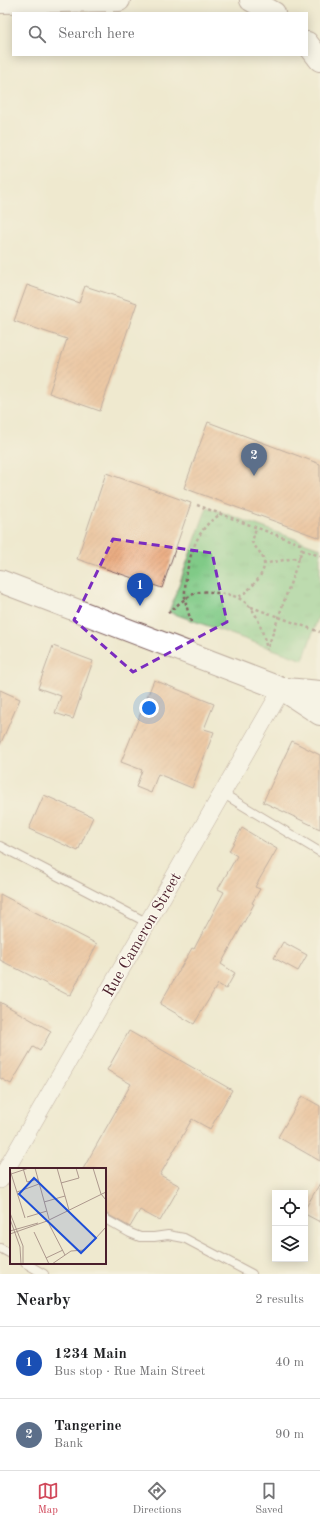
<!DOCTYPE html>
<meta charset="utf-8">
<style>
:root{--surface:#fff;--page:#f6f6f6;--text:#202124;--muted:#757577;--line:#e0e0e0;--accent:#d1495b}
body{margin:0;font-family:"Old Standard TT",serif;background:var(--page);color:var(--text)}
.controls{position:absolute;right:12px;bottom:12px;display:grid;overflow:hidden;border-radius:0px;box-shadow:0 2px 10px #0003}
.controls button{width:36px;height:36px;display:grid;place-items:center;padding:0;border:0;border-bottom:1px solid var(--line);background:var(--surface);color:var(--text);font:20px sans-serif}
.you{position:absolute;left:149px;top:708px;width:14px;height:14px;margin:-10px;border:3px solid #fff;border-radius:50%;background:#1a73e8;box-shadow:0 0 0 6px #1a73e833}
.badge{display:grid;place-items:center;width:26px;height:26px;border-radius:50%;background:var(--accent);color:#fff;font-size:13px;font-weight:700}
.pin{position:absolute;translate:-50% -33px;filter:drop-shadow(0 1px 2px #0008)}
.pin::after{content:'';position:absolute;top:21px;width:14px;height:12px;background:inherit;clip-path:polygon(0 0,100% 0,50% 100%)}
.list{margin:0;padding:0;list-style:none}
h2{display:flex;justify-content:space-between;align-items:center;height:52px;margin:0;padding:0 16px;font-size:17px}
h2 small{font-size:13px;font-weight:400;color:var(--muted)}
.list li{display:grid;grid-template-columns:26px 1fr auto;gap:12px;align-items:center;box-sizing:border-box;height:72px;padding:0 16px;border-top:1px solid var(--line)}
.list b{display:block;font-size:15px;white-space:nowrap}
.list p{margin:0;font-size:13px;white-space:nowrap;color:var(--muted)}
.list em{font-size:13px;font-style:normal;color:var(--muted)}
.icon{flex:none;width:22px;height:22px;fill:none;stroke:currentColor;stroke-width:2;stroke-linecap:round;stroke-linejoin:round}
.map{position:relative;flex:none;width:320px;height:1274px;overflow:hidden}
.search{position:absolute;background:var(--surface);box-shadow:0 2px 10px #0003;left:12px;right:12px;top:12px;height:44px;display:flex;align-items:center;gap:10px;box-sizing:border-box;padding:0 14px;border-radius:0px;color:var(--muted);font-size:15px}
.sheet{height:196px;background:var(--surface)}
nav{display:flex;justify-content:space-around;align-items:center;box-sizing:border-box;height:56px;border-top:1px solid var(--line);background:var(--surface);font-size:11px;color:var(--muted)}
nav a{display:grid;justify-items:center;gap:2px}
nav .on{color:var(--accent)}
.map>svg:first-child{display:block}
</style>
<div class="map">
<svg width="320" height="1274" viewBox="0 0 320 1274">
<defs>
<pattern id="park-tufts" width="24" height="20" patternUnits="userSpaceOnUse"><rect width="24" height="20" fill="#80ca87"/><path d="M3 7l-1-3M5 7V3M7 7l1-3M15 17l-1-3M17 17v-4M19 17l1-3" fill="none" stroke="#70ad75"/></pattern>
<pattern id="building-hatch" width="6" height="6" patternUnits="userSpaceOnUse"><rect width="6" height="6" fill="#e8a071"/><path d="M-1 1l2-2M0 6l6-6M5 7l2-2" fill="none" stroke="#be825d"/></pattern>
</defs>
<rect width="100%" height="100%" fill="#fbf7ec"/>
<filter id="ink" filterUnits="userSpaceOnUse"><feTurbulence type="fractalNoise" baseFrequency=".025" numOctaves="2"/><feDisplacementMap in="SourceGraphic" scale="8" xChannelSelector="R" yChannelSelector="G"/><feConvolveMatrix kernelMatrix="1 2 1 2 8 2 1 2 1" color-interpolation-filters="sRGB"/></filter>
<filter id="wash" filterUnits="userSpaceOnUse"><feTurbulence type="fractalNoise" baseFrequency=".012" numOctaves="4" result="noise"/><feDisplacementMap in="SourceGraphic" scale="16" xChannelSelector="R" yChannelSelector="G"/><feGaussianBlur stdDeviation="0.9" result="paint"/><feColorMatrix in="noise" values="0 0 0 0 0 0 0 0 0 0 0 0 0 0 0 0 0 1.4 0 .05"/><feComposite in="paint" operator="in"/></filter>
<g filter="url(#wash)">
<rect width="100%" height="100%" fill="#efe9cf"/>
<path fill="url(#park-tufts)" stroke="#657459" d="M207,507L320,548V612L303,660L169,612Z"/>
<g id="blocks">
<g fill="url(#building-hatch)">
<path d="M27,285L79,303L85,286L137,303L100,411L49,393L67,339L14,321Z"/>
<path d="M208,422L320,464V538L184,488Z"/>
<path d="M106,473L191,503L162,588L77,559Z"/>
<path d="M53,646L93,661L73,719L55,713L61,696L38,688Z"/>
<path d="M154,680L214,704L204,729L214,732L192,788L158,774L151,793L136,787L142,770L121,762Z"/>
<path d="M0,690L20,699L0,745Z"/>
<path d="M292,741L320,755V829L263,802Z"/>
<path d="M44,795L93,817L78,851L29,829Z"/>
<path d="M242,828L277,849L255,887L260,889L252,903L254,904L221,964L235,973L226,989L218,984L194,1024L160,1004L192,948L194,949L224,892L218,889L237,856L229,851Z"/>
<path d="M0,894L97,944L70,996L0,960Z"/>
<path d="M283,942L307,955L298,971L274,958Z"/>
<path d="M0,1002L51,1031L40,1051L33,1047L11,1084L0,1078Z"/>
<path d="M129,1031L232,1090L210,1129L192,1119L160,1175L180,1186L160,1221L140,1210L130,1227L105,1213V1169H83L131,1084L107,1070Z"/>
<path d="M302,1096L320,1106V1161L278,1137Z"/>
<path d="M320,1183V1222L305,1214V1209Z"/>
</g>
</g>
</g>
<g filter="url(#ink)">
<use href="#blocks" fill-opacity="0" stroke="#846664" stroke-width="1"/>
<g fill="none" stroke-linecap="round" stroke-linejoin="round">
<defs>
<g id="lane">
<path d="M222,793L320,852"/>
<path d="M0,846L148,923"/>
<path d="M105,1219L130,1233L140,1237H154L168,1235L184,1238L252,1274"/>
<path d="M0,1248L11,1254"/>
<path d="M25,1263L44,1274"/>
</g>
<path id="street" d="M0,1180L282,689"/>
<g id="secondary">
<path d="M251,0L274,13"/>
<path d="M0,2L119,0"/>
<path d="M307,43L320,60"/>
</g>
<g id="primary">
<path d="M0,581L282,689L320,714"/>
<path d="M286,689L320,692"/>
</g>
</defs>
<use href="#lane" stroke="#846664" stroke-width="10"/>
<use href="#street" stroke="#846664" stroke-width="18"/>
<use href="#secondary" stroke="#846664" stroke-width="24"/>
<use href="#primary" stroke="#846664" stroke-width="24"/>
<g stroke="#846664" stroke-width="2.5" stroke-dasharray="3 3" stroke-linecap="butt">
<path d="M197,505L300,544L302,550L267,650"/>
<path d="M302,550L320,556"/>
<path d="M263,564L300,557"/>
<path d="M239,597C249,590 269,573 263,558C261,553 255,547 252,542L256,528"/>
<path d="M251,607L320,632"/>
<path d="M168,613C176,606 190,593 201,592C206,591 212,592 217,593C253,595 259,618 267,649"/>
<path d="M191,622C189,614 186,606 185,598C184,571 194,527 220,515"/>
</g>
<use href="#lane" stroke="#fff" stroke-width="8"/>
<use href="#street" stroke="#fff" stroke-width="17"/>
<use href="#secondary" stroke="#fff" stroke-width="22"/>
<use href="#primary" stroke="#fff" stroke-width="22"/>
</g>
</g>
<path d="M0 0H320V1274H0ZM113,539L212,553L227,622L133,672L74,620Z" fill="#efe9cf" fill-opacity=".55" fill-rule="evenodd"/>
<path fill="none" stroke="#7b2cbf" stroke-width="3" stroke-dasharray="8 5" stroke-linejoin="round" d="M113,539L212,553L227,622L133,672L74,620Z"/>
<g text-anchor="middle" stroke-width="3" stroke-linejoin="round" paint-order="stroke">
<g font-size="16" fill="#4a1f2b" stroke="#fbf7ec">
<text transform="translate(141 934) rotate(-60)" y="6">Rue Cameron Street</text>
</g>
</g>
<g transform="translate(10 1168)">
<rect width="96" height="96" fill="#efe9cf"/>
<path fill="none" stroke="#ad988d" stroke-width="1" d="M13,0L17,14L28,11M25,0L39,51M47,0L59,42M83,0L91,26L96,32M0,2L15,50M1,6L19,0M51,15L69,10L66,0M7,24L29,16M34,34L55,28M0,45L13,78V96M17,49L37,43M0,51L10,79L11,96M39,56L55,87M0,63L28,55M24,64L39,96M0,66L37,53L96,24M36,90L53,82M42,96L61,83L75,82L96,59"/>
<path fill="#1d4ed8" fill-opacity="0.15" stroke="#1d4ed8" stroke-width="2" d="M24,10L86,70L71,85L9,26Z"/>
<rect width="96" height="96" fill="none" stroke="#4a1f2b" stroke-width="2"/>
</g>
</svg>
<div class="controls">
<button><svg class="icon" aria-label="locate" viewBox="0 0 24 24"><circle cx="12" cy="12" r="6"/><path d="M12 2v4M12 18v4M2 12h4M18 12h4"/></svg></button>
<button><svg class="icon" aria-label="layers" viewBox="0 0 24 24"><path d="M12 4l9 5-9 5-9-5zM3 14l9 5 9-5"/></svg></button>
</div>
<div class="you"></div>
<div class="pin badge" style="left:140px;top:606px;background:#1a4fb4">1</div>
<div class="pin badge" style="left:254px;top:476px;background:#5c6f8a">2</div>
<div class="search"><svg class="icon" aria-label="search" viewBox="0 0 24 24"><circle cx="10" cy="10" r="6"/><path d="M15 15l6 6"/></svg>Search here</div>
</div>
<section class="sheet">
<h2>Nearby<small>2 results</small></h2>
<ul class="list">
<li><span class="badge" style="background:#1a4fb4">1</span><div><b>1234 Main</b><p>Bus stop · Rue Main Street</p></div><em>40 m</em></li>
<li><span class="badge" style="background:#5c6f8a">2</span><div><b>Tangerine</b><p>Bank</p></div><em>90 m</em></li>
</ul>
</section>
<nav>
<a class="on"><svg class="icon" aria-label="map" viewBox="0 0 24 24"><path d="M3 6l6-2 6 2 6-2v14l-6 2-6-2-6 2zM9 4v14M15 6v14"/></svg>Map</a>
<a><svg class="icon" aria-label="directions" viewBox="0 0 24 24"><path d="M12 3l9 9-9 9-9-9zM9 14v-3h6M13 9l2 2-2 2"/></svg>Directions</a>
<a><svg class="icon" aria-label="saved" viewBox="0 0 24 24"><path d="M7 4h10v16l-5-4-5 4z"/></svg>Saved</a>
</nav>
